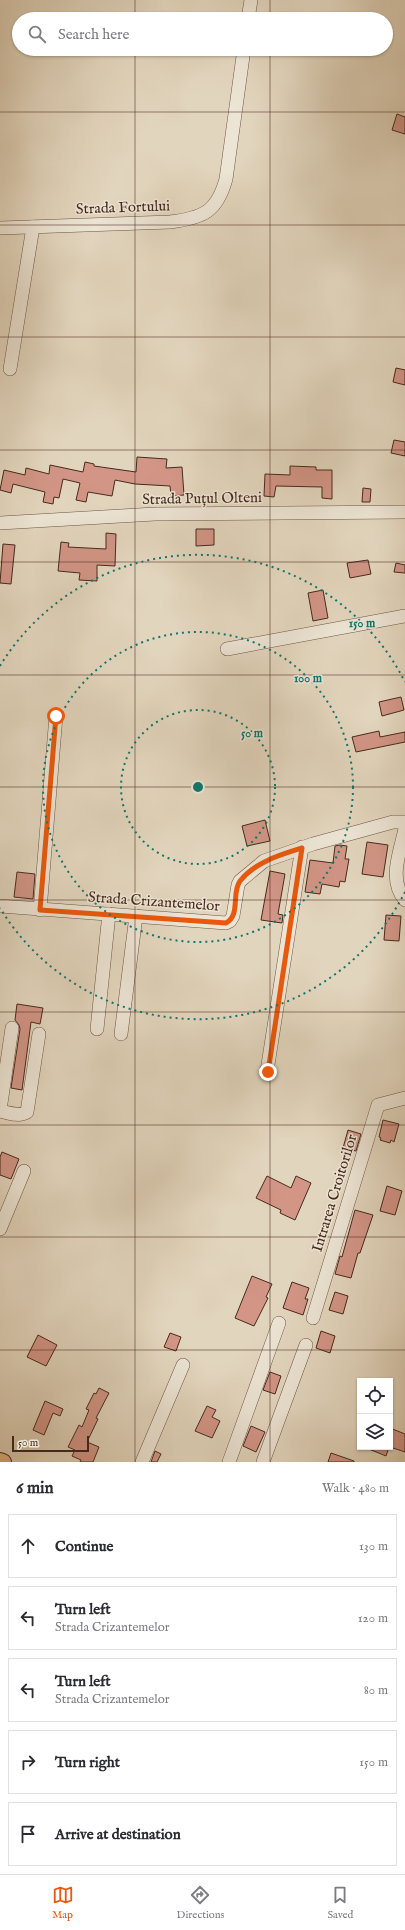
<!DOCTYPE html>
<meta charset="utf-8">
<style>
:root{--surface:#fff;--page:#f7f7f7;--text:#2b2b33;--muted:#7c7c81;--line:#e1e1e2;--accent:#ea580c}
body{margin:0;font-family:"IM FELL English",serif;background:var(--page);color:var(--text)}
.controls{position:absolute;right:12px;bottom:12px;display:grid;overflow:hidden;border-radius:0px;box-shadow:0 1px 3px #0004}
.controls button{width:36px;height:36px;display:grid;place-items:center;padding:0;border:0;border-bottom:1px solid var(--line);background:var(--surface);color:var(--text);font:20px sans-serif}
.scale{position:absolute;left:12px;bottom:10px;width:77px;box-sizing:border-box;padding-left:4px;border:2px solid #482a1d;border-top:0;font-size:11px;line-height:14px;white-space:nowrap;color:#482a1d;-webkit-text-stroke:3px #ece4d4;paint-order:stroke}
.stop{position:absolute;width:12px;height:12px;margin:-9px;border:3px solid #ea580c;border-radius:50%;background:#fff}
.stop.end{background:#ea580c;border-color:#fff;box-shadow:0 1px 4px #0008}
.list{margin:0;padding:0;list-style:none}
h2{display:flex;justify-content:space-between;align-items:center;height:52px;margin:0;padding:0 16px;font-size:17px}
h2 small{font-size:13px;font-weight:400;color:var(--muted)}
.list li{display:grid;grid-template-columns:26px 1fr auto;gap:12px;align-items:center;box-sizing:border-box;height:64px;margin:0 8px 8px;padding:0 8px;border:1px solid var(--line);border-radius:0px}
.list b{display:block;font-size:15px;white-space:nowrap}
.list p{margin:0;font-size:13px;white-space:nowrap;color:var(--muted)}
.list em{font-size:13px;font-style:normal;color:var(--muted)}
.icon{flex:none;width:22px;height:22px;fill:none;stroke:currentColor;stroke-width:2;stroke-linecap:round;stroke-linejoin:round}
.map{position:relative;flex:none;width:405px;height:1462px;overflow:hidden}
.search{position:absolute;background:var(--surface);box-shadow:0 1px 3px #0004;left:12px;right:12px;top:12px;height:44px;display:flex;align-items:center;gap:10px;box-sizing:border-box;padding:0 14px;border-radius:22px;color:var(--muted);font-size:15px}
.sheet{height:412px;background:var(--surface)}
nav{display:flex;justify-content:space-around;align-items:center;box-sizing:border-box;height:56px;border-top:1px solid var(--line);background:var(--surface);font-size:11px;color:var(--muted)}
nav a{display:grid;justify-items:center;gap:2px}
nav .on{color:var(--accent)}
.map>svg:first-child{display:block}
</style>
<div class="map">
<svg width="405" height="1462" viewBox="0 0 405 1462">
<rect width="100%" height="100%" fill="#e2d5bd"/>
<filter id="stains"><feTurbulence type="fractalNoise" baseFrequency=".005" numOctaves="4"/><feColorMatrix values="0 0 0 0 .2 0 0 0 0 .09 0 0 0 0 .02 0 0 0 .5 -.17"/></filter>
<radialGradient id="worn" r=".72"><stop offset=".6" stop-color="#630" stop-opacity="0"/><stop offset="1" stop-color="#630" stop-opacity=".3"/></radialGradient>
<g fill="#d29586" stroke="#482a1d">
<path d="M397,114L405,117V134L392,130Z"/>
<path d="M396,368L405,370V385L393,382Z"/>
<path d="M394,440L405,442V456L391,453Z"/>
<path d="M137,457L167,459L166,468L182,467L184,495L171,496L170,486L135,484L115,480L112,496L88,492L86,502L76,500L80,483L63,479L59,498L54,497L53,504L43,502L45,492L13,484L11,493L0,490L4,470L25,475L26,468L49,474L50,465L83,472L85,462L94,464V466L136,472Z"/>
<path d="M290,466L316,467V470H332V499L322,498V487L276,486L274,497L264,496L265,474L290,475Z"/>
<path d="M363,488L371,489L370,502H362Z"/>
<path d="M196,529H214V545L196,546Z"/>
<path d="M106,533L116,534L115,566L97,565V581L79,580L80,573L58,571L61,542L69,543L68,547L106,549Z"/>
<path d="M3,544L15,545L11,584L0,583Z"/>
<path d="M368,560L371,574L350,578L347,563Z"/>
<path d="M396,563L405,565V573L394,572Z"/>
<path d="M323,590L328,618L313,621L308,593Z"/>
<path d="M401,697L404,710L382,716L379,702Z"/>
<path d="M379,731L380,737L405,732V742L356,752L352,737Z"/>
<path d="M265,820L270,841L247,846L242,826Z"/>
<path d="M367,842L388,845L383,877L362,874Z"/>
<path d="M340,845L347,846L345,859H349L345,882L340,881L339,887L322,884L320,894L305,892L310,860L333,863L335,846Z"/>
<path d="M270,871L285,874L278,914L283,915L282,923L261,920Z"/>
<path d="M17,872L35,874L33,899L14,897Z"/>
<path d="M386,915L401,916L399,941L384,940Z"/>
<path d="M17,1004L43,1008L40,1024L31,1022L22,1090L11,1088L20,1029L19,1025L15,1020Z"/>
<path d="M383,1120L399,1124L394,1142L391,1140L390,1143L380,1140L381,1138L379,1137Z"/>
<path d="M348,1130L361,1134L356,1151L343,1148Z"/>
<path d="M2,1152L19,1159L11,1179L0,1175V1157Z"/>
<path d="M267,1176L291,1188L296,1176L311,1183L295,1220L280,1213L281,1210L256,1198Z"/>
<path d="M387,1186L402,1191L395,1215L380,1211Z"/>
<path d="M355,1210L373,1215L360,1253H358L351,1278L335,1274L340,1256L342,1257Z"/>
<path d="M252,1276L272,1284L266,1297L268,1298L254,1326L235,1318Z"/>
<path d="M292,1282L309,1288L305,1299H308L303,1315L283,1308Z"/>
<path d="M335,1292L348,1296L343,1314L329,1310Z"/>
<path d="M321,1331L335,1336L330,1353L316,1348Z"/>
<path d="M170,1333L181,1337L176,1351L164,1347Z"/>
<path d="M38,1335L57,1345L46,1366L27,1357Z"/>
<path d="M270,1372L281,1376L275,1394L263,1390Z"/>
<path d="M99,1388L109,1393L96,1418L98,1419L87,1442L99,1447L93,1462H80L81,1460L72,1456L75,1450L68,1447L79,1425L82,1427L89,1410L86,1409L94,1393L96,1394Z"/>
<path d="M45,1401L63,1409L60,1416L53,1413L44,1435L33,1430Z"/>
<path d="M207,1406L216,1410L212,1417L220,1421L212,1438L195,1431Z"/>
<path d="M251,1426L265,1432L256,1452L243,1446Z"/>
<path d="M390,1428L405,1434V1452L390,1447Z"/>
<path d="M364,1447H389L386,1456Z"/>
<path d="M155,1451L161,1454L157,1462H151Z"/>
<path d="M331,1453L354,1461V1462H328Z"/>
</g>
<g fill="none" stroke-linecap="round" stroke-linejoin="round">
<defs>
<g id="minor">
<path d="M248,19L251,0"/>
<path d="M0,228L170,222C203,218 217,212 226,179L244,49"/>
<path d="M10,369L33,227"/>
<path d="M0,523L155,514L405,512"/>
<path d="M227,649L405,616"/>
<path d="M405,829C400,852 388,880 405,900"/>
<path d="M0,906L226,923L230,921L233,916L238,885L240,881L264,861L313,844L393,822H405"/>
<path d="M40,910L56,716"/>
<path d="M97,1029L109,914"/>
<path d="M121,1034L136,916"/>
<path d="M267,1071L302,847"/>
<path d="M0,1110L12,1028"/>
<path d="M0,1111C9,1113 19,1117 27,1112L39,1034"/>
<path d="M0,1229L24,1171"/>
<path d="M313,1318L378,1105L405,1098"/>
<path d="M142,1462L183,1365"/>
<path d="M229,1462L279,1323"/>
<path d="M263,1462L306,1345"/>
</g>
<path id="major" d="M0,1461L3,1462"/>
</defs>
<use href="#minor" stroke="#6e5545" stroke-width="14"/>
<use href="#major" stroke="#482a1d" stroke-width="18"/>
<use href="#minor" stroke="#ece4d4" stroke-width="13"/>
<use href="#major" stroke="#e1ba7e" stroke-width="16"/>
</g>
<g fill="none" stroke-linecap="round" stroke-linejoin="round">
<path stroke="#ea580c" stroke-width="5" d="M56,716L40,910L226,923C241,915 231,893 240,881C255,862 280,855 302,848L268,1072"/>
</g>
<path fill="none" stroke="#482a1d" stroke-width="1" stroke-opacity="0.55" d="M135,0V19M270,0V19M135,49V1462M270,49V1462M0,112H405M0,225H405M0,337H405M0,450H405M0,562H405M0,675H405M0,787H405M0,900H405M0,1012H405M0,1125H405M0,1237H405M0,1350H405"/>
<g fill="none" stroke="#0f766e" stroke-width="2" stroke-dasharray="2 4">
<circle cx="198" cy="787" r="77"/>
<circle cx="198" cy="787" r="155"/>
<path d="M405 892A232 232 0 0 1 0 908M0 666A232 232 0 0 1 405 682"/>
</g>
<g text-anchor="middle" stroke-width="3" stroke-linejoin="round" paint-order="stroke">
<g font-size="15" fill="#482a1d" stroke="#ece4d4">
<text transform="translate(123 207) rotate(-2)" y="5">Strada Fortului</text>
<text transform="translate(202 498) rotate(-1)" y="5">Strada Puțul Olteni</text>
<text transform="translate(154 901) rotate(4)" y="5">Strada Crizantemelor</text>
<text transform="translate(334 1193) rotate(-73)" y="5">Intrarea Croitorilor</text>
</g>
</g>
<circle cx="198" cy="787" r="6" fill="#0f766e" stroke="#ece4d4" stroke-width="2"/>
<g font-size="12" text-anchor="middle" font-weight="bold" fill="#0f766e" stroke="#ece4d4" stroke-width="3" stroke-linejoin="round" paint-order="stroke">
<text x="362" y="627">150 m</text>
<text x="308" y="682">100 m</text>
<text x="252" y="737">50 m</text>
</g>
<rect width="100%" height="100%" filter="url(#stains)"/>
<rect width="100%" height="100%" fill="url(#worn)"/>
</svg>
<div class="controls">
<button><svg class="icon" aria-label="locate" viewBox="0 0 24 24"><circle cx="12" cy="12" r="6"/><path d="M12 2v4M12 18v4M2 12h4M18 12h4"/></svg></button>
<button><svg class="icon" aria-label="layers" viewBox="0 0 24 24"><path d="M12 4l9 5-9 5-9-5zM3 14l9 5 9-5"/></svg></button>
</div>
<div class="scale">50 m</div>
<div class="stop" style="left:56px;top:716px"></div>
<div class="stop end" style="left:268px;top:1072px"></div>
<div class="search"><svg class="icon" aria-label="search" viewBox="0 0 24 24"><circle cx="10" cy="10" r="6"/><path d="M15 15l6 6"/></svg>Search here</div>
</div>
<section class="sheet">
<h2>6 min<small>Walk · 480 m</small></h2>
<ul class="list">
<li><svg class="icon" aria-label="ahead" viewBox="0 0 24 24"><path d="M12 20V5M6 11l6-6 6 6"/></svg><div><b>Continue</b></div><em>130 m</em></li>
<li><svg class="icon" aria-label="left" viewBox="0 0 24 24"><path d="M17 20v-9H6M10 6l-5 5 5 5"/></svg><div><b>Turn left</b><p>Strada Crizantemelor</p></div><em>120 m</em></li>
<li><svg class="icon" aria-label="left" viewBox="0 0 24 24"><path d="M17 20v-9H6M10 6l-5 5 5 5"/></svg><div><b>Turn left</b><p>Strada Crizantemelor</p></div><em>80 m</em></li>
<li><svg class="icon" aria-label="right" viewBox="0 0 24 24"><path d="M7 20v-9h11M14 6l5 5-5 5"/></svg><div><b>Turn right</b></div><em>150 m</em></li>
<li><svg class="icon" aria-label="arrive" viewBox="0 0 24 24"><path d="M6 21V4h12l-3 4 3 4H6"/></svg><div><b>Arrive at destination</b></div></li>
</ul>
</section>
<nav>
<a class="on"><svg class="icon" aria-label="map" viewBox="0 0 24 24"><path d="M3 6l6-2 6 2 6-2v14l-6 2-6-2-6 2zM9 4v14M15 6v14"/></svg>Map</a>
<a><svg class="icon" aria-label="directions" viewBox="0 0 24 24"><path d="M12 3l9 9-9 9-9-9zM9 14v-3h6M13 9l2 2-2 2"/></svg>Directions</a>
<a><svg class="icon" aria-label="saved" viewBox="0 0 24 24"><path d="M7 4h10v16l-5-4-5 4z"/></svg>Saved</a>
</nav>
